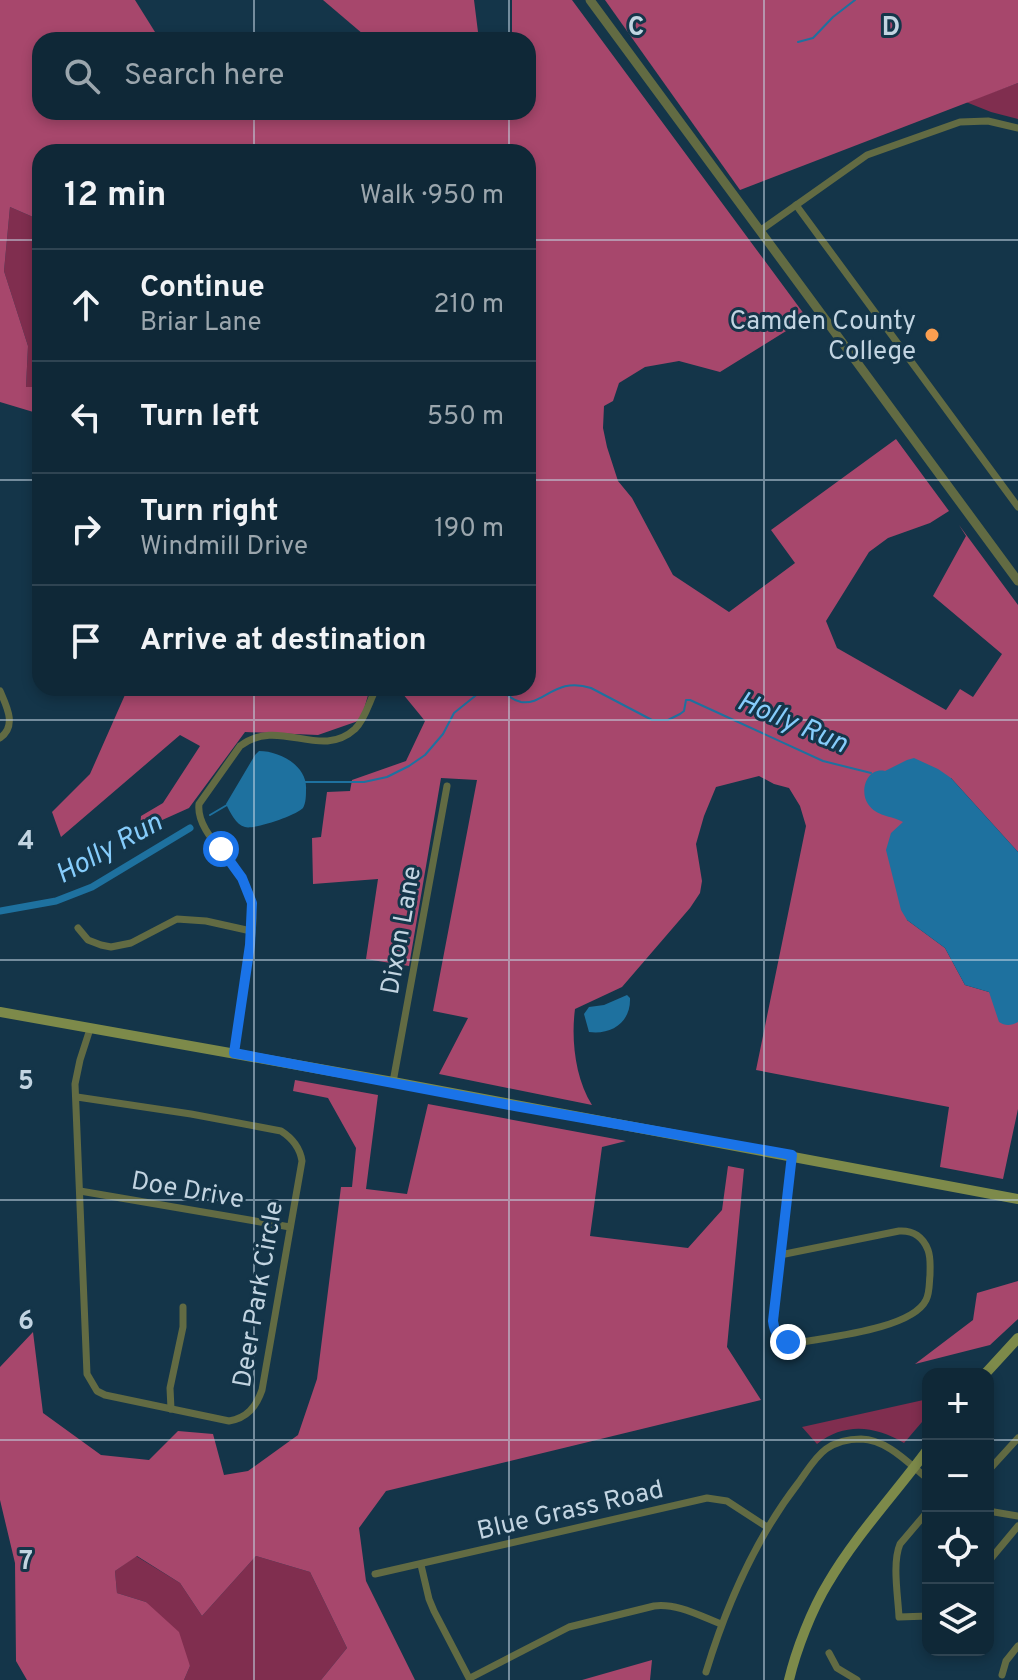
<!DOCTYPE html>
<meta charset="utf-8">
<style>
:root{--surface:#0f2837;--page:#1d3442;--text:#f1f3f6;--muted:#9ba6ad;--line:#2f4452}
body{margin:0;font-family:Overpass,sans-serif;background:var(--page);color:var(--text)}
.controls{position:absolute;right:24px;bottom:24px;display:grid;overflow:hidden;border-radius:16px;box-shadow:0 4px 12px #0003}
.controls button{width:72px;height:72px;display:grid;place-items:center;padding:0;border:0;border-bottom:2px solid var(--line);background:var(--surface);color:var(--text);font:40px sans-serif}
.stop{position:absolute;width:24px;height:24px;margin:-18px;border:6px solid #1a73e8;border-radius:50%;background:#fff}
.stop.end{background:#1a73e8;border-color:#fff;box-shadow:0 2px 8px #0008}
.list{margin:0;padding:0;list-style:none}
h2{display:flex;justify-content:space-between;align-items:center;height:104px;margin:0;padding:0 32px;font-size:34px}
h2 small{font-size:26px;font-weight:400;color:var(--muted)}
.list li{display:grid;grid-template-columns:52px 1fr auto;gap:24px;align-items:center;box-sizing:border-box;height:112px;padding:0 32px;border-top:2px solid var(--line)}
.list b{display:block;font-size:30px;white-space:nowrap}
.list p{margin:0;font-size:26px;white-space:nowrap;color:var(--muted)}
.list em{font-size:26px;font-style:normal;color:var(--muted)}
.icon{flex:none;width:44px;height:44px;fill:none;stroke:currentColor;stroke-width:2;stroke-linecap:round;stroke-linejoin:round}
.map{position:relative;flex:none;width:1018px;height:1680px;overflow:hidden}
.search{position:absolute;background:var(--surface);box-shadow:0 4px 12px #0003;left:32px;top:32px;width:504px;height:88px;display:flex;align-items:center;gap:20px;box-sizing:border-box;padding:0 28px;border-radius:24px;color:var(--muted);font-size:30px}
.panel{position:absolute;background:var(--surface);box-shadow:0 4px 12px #0003;left:32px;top:144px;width:504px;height:552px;border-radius:24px}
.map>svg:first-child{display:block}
</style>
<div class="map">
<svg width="1018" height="1680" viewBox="0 0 1018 1680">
<rect width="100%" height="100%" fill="#143549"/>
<g fill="#802e4f">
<path d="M1018,83V119L991,112L966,102Z"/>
<path d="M10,207L40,220V387H26L28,346L4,271Z"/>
<path d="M928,1399V1415L904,1443C875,1426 845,1422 817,1444L802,1427Z"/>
<path d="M136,1556L180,1583L202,1616L256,1556L310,1572L347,1648L321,1680H184L190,1666L146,1602L117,1593L115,1571Z"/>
</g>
<g fill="#a7476c">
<path d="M0,0H135L160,40H40V112H528V40H499L512,34V0H572L807,318L720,372L679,361L645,367L619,383L613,401L604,406L603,428L607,447L618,481L632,498L673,575L729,612L795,563L771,530L896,439L949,511L930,523L888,538L869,552L826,621L837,648L946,710L960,689L973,697L1002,654L933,596L966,536L959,525L1018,605V852L951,778L903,822L907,920L945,948L965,985L989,992L1018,1014V1109L1003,1179L940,1167L949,1107L756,1070L806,826L800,806L789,788L774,784L759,776L716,787L704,816L696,844L702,881L700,893L690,908L622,987L575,1009C571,1039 575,1078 592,1105L439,1074L468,1018L433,1011L477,780L441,778L409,966L366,959L378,879L313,884L312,838L321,837L327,792L350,791L352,780L406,761L425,721L398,688H528V152H272L256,144L248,152H40V220L10,207L4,271L28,346L26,387H40V414L0,402Z"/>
<path d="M323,0H474L479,40H370Z"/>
<path d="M605,0H1018V83L740,190Z"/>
<path d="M128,688H370L361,720L318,735L245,732L189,808L140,830L141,816L163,803L200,746L180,735L61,837L52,812L90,774Z"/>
<path d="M295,1080L378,1095L366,1189L407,1194L428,1104L626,1141L602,1147L590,1236L688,1248L722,1210L728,1166L744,1169L727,1347L761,1400L386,1491L359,1528L366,1581L415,1680H321L347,1648L310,1572L256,1556L202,1616L180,1583L137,1556L115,1571L117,1593L146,1602L179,1632L190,1666L184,1680H27L16,1661L15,1563L0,1500V1367L33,1332L43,1413L101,1455L149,1460L178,1431L213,1434L224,1475L248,1471L298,1435L317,1379L341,1187H352L356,1148L328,1098L293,1091Z"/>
<path d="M1018,1281V1319L990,1345L915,1364L973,1320L977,1293Z"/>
<path d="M652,1660L650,1680H582Z"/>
</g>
<g fill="#1e719f">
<path d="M259,751C280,751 308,766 306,790C306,795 306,803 303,808C297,815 254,830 245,827C236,825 230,812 226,804L255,755Z"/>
<path d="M914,758L938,769L951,778L1018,852V1022C1011,1026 1005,1026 999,1022L989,992L965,985L945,948L907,920L901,910L886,850L891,833L903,822C890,815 877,817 868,804C859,791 867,767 885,771L907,760Z"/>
<path d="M627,995L630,998C631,1022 612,1035 589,1032L584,1014L589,1007L604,1005Z"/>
</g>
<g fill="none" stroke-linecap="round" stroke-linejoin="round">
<g stroke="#1e719f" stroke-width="2">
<path d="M798,42L813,38L833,17L855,0"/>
<path d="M499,688C504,693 513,700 521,702C544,706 555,676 591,688L652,720H668L680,714L684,711L686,700H690L823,761L871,773"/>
<path d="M305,782H364L387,777L409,766L425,755L443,734L454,713L485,688"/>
<path d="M210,815L227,805"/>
</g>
<path stroke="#1e719f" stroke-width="7" d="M0,911L56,901L92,887L190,828"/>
<g stroke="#626b43" stroke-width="7">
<path d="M796,205L1018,507"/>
<path d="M761,230L867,155L960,122L988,121L1018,128"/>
<path d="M0,691C7,707 17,726 0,738"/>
<path d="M78,928L88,940L101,945L111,947L131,943L177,919L206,921L251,931"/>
<path d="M234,1053C238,1024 243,995 247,967C250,947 255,925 252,905C248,868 195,837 199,804L240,746C279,716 320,761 355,729C364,720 368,706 373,695"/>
<path d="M393,1082L447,786"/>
<path d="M77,1097L191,1114L281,1131C292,1138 300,1148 302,1161L262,1390C256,1407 247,1418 229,1421L105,1395L97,1391L87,1374L75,1084L80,1060L90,1029"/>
<path d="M80,1191L290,1227"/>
<path d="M780,1255L899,1231C913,1230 923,1237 928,1250C931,1258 930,1266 930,1275C929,1283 930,1292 926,1300C912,1329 828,1337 797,1343C782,1342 775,1337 773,1321L792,1155"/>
<path d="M171,1409L170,1388L183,1327V1307"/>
<path d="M988,1471L1018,1438"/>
<path d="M928,1511L900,1544C892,1563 898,1596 899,1617L928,1616"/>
<path d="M988,1511L1018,1516"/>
<path d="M988,1562L1018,1526"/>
<path d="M421,1565L429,1599L434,1611L470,1680"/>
<path d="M375,1574L707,1498L727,1501L767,1527"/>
<path d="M829,1653L837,1668L857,1680"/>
<path d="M706,1672C727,1603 755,1539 799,1482C807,1471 815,1457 826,1449C836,1442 849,1439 861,1439C888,1440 908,1463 928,1479"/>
<path d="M1002,1675L1006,1661L1018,1646"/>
<path d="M470,1678L569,1627L654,1606C677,1603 700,1616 721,1624"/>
</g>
<path stroke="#626b43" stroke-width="9" d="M590,0L1018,581"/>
<g stroke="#7d8a4a" stroke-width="10">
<path d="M0,1012L393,1082L1018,1199"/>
<path d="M985,1374L1018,1338"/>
<path d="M789,1680C796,1650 812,1609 828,1583C856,1535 895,1494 928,1449"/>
</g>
</g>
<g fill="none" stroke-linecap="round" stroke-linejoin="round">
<path stroke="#1a73e8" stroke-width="10" d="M221,849L242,878L252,903L250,945L234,1053L515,1106L792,1155L773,1321C774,1331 778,1339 788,1342"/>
</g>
<path fill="none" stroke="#c2d4e1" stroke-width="2" stroke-opacity="0.55" d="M254,0V40M509,0V40M764,0V1680M254,112V152M509,112V152M0,240H40M528,240H1018M0,480H40M528,480H1018M254,688V1680M509,688V1680M0,720H1018M0,960H1018M0,1200H1018M0,1440H928M988,1440H1018"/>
<circle fill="#fb9e50" stroke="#143549" stroke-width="3" cx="932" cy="335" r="8"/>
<g text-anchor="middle" stroke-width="6" stroke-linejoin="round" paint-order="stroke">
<g font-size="26" fill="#c2d4e1" stroke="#143549" text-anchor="end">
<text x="916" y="329">Camden County<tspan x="916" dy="30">College</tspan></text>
</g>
<g font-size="26" fill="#c2d4e1" stroke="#143549">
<text transform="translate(400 930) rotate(-80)" y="9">Dixon Lane</text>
<text transform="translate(188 1189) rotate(10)" y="9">Doe Drive</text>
<text transform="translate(257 1294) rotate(-80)" y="9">Deer Park Circle</text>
<text transform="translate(570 1509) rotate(-13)" y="9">Blue Grass Road</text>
</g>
<g font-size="28" font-style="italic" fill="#86ccfb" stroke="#143549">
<text transform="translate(793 721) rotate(23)" y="10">Holly Run</text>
<text transform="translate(108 847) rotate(-29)" y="10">Holly Run</text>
</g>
</g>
<g font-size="26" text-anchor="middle" font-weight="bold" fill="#c2d4e1" stroke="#143549" stroke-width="6" stroke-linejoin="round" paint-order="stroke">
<text x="636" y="35">C</text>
<text x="891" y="35">D</text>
<text x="26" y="849">4</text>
<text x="26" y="1089">5</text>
<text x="26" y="1329">6</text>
<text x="26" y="1569">7</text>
</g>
</svg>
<div class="controls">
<button>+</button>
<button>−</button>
<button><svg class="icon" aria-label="locate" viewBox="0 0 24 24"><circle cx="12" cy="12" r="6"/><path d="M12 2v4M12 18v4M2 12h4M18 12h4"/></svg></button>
<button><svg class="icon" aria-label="layers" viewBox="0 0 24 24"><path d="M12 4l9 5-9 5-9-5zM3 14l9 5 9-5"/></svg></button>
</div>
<div class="stop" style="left:221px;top:849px"></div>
<div class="stop end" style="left:788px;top:1342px"></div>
<div class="search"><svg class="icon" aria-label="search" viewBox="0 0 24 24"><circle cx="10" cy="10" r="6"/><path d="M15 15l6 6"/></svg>Search here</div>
<section class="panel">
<h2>12 min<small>Walk · 950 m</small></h2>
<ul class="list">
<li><svg class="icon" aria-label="ahead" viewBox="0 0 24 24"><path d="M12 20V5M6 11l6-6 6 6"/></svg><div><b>Continue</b><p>Briar Lane</p></div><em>210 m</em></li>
<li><svg class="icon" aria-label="left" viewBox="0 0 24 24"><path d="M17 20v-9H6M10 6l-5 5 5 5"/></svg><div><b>Turn left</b></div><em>550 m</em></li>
<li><svg class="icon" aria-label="right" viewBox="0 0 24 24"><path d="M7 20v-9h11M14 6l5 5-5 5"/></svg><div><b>Turn right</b><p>Windmill Drive</p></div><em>190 m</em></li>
<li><svg class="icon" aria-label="arrive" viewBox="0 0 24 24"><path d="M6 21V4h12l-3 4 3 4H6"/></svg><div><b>Arrive at destination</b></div></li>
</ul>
</section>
</div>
